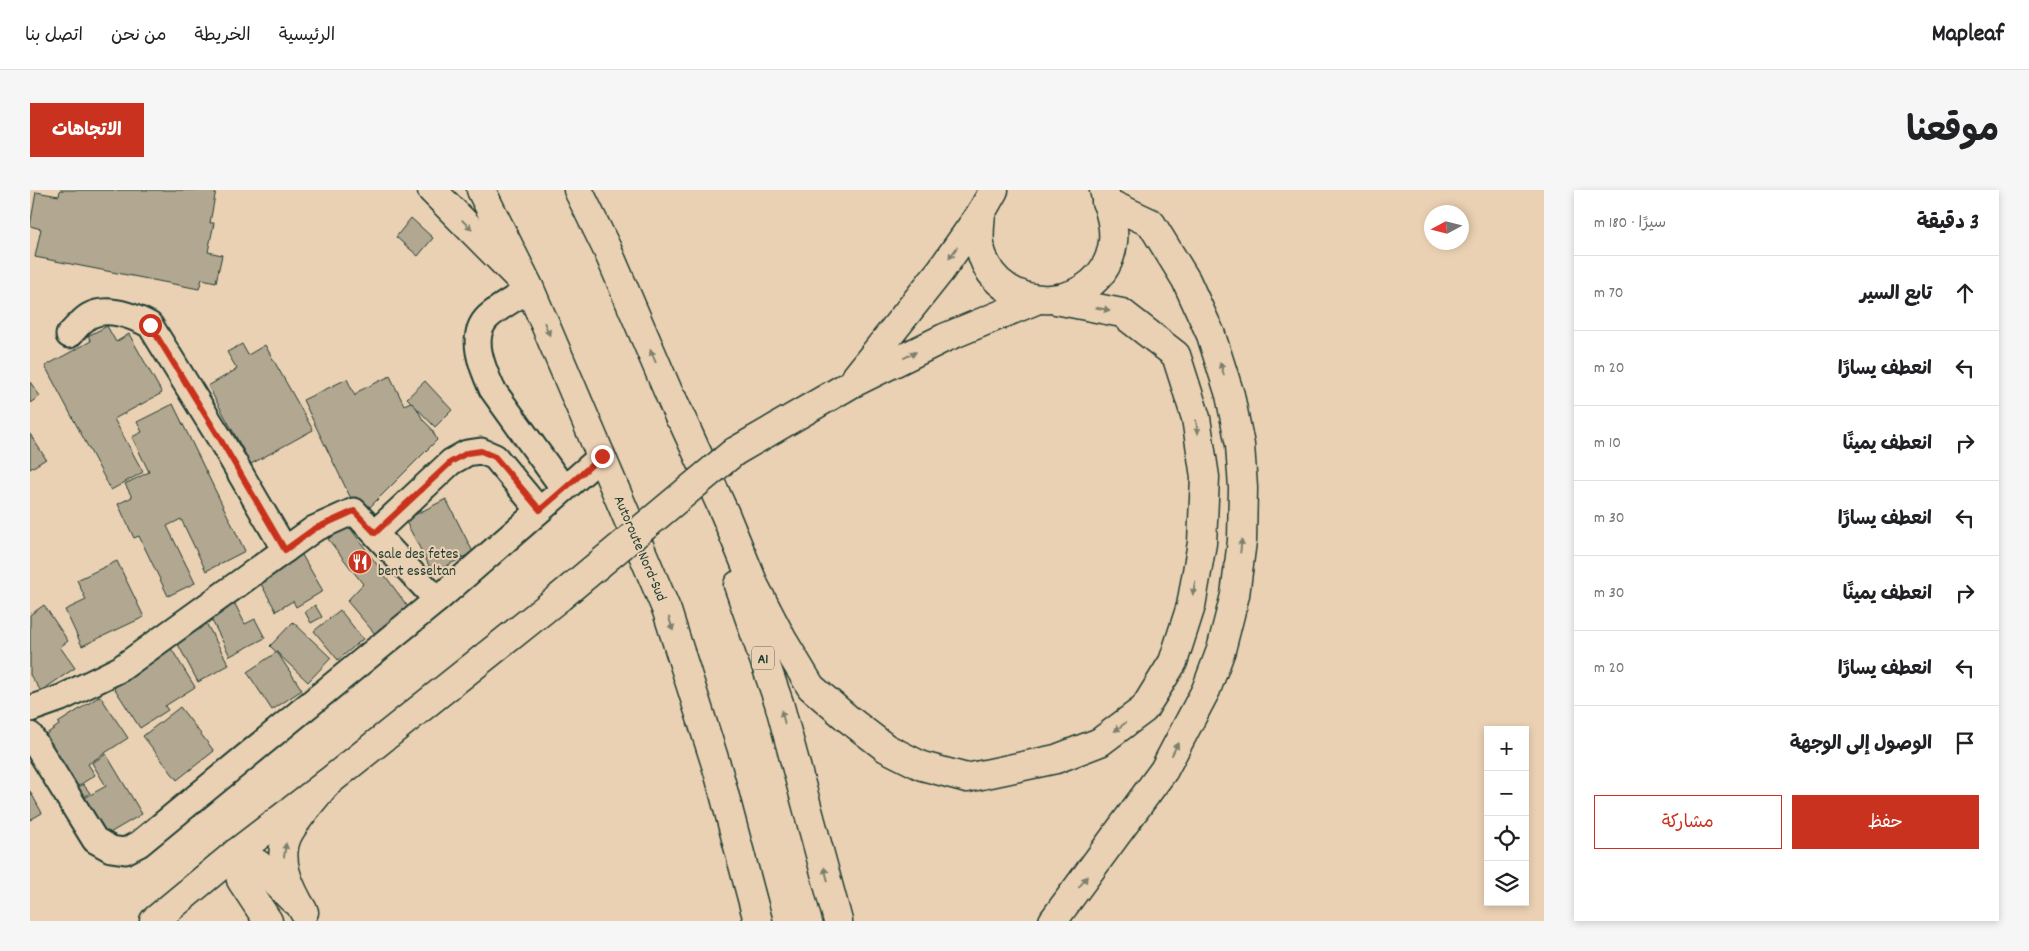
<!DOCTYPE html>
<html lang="ar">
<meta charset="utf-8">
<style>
:root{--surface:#fff;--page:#f6f6f6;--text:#202124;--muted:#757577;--line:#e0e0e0;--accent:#c8321e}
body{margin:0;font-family:Dekko,"Playpen Sans Arabic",sans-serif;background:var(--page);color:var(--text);direction:rtl}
.controls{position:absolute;right:15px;bottom:15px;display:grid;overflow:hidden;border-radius:0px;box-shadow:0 2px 8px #0003}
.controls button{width:45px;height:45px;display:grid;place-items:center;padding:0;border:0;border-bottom:1px solid var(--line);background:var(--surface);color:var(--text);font:25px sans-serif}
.compass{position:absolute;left:1394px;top:15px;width:45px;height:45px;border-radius:50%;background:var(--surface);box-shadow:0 2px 8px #0003;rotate:263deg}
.stop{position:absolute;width:15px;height:15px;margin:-11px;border:4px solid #c8321e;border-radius:50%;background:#fff}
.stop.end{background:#c8321e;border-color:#fff;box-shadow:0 1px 5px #0008}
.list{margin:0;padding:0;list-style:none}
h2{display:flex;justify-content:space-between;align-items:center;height:65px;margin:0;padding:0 20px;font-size:21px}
h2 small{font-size:16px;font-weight:400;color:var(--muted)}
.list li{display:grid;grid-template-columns:32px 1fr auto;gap:15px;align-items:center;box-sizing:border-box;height:75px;padding:0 20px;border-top:1px solid var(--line)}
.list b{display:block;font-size:19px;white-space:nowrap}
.list em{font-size:16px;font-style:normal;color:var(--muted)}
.actions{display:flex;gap:10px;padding:15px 20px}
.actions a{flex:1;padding:11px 0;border:1px solid var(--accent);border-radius:0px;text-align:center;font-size:18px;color:var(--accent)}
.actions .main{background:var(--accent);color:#fff}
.icon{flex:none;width:28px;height:28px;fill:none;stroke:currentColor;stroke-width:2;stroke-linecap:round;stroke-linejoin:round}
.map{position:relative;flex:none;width:1514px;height:731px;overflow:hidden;direction:ltr;border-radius:0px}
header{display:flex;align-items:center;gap:30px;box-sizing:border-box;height:70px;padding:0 25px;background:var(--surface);border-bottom:1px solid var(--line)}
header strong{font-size:24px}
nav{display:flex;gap:28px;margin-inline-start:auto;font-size:18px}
.intro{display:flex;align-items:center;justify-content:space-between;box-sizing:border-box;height:120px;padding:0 30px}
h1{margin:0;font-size:35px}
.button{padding:12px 22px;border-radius:0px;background:var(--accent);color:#fff;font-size:18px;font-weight:700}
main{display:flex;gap:30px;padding:0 30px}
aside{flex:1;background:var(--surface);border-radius:0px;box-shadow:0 2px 8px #0003}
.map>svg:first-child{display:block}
</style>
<header>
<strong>Mapleaf</strong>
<nav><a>الرئيسية</a><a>الخريطة</a><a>من نحن</a><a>اتصل بنا</a></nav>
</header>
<div class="intro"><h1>موقعنا</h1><a class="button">الاتجاهات</a></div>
<main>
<aside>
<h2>3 دقيقة<small>سيرًا · 180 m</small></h2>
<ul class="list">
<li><svg class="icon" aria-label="ahead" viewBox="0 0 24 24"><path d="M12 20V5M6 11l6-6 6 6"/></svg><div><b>تابع السير</b></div><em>70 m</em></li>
<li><svg class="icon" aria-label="left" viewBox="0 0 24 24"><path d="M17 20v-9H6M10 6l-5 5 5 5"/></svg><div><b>انعطف يسارًا</b></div><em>20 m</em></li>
<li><svg class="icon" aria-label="right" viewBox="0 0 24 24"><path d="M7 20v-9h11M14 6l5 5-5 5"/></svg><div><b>انعطف يمينًا</b></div><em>10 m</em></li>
<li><svg class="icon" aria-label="left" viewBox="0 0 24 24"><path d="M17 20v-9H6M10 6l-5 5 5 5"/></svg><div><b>انعطف يسارًا</b></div><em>30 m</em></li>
<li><svg class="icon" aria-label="right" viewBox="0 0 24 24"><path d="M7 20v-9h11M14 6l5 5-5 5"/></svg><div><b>انعطف يمينًا</b></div><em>30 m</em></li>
<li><svg class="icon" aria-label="left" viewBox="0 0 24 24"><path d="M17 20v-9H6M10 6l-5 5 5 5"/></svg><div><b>انعطف يسارًا</b></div><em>20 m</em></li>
<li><svg class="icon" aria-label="arrive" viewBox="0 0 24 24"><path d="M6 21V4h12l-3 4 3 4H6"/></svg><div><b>الوصول إلى الوجهة</b></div></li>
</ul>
<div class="actions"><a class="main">حفظ</a><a>مشاركة</a></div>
</aside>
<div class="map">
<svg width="1514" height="731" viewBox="0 0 1514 731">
<rect width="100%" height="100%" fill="#ebd1b3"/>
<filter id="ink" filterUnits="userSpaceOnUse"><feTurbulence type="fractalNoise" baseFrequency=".02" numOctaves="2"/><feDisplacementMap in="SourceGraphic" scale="10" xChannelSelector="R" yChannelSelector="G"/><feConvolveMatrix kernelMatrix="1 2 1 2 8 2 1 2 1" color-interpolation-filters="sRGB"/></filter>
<g filter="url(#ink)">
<g fill="#b2a790" stroke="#1f3d34">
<path d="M30,0H186L180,33H184L178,62L192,65L186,92L172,89L169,99L5,67L11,39L0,36L6,2L29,6Z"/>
<path d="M381,28L403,48L388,66L366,47Z"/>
<path d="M77,136L86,152L99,144L132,203L84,229L113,282L81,300L15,176L61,151L58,146Z"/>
<path d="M212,154L218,165L235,155L283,240L221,274L178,196L207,179L197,162Z"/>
<path d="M360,186L374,215L383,211L393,230L401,238L407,250L339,318L328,323L273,210L317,189L325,206L329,201Z"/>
<path d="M395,191L422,220L405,237L377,208Z"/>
<path d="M0,192L10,206L0,213Z"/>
<path d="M143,214L215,361L176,381L151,329L137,336L165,393L138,406L109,346L104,348L88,314L102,307L95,294L119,282L102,247L112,242L107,232Z"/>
<path d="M0,244L16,269L0,279Z"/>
<path d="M416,309L443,362L403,383L375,330Z"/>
<path d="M318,335L378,417L346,445L317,411L333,394L298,349Z"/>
<path d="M269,360L293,401L266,417L263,411L246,421L226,385Z"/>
<path d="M87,371L114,427L52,456L35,420L56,410L47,390Z"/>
<path d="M203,410L215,434L225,429L235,448L200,466L178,423Z"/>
<path d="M14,415L38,451L30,457L45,478L11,501L0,485V425Z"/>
<path d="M285,415L292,427L281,433L275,422Z"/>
<path d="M310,420L333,449L308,470L284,441Z"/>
<path d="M175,431L199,475L168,492L144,447Z"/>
<path d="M263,432L301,468L278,492L240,456Z"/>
<path d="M139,455L165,497L135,516L138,520L110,538L83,496Z"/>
<path d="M247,462L272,500L242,520L217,482Z"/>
<path d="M70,506L98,548L58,574L65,585L42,600L9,549L29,535L28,533Z"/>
<path d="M150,517L184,561L147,590L113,546Z"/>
<path d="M76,564L112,624L73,647L51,610L76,596L62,573Z"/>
<path d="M53,594L60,603L50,610L43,602Z"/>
<path d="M0,601L12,623L0,630Z"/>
</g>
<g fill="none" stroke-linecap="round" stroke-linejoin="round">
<defs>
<g id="street">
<path d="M500,99C486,108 470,116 458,127C438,146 453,179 462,199L534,299"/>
<path d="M39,145C45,139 52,130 59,126C77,116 103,126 120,135L189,247L255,360"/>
<path d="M345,343L421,272L437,263L451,261L465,267L509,320"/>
<path d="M0,519L31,508L90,479L284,339L324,321L407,410L572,266"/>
<path d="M0,545L65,650L81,659L95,661L109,654L407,410"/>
</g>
<g id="secondary">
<path d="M402,0L494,93"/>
<path d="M951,23C950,36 948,48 951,61C969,130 1075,123 1083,52C1085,34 1078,18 1074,0"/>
<path d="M826,187L911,80L951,23L964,0"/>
<path d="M704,262L821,194L914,148L1006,110"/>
<path d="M124,731L206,663L296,594L530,407"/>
</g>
<g id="highway">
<path d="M451,0L500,99L637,421L688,581L728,731"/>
<path d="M548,0L577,59L649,227"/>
<path d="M643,210L695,324L725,397L752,449L781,497L817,528L856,558L892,576L937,588L1026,569L1070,552L1114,519L1143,472L1161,416L1172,353L1175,287L1166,228L1146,165L1092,123L1026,110"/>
<path d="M708,395L749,513L808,731"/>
<path d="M206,663L228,674L262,709"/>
<path d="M206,663L211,690L238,731"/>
<path d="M274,722C260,699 244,667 260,641C270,624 284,609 296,594"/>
<path d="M1023,731L1134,580L1176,500L1191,460L1205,405L1212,351L1213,298L1210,255L1200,205L1181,145L1156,90L1121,33L1076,12"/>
</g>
</defs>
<use href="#street" stroke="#1f3d34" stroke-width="29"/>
<use href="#secondary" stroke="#1f3d34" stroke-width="31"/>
<use href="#highway" stroke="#1f3d34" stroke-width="31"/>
<use href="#street" stroke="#ebd1b3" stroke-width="25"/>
<use href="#secondary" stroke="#ebd1b3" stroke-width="28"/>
<use href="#highway" stroke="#ebd1b3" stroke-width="28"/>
<defs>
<path id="secondary-bridge" d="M530,407L704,262"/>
</defs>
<use href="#secondary-bridge" stroke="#1f3d34" stroke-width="31" stroke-linecap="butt"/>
<use href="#secondary-bridge" stroke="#ebd1b3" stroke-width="28"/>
</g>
<defs><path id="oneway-solid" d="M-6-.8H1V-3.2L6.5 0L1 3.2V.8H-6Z" transform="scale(1.25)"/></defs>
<g fill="#7b806d">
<use href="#oneway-solid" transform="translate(437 35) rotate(45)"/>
<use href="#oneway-solid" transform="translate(923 63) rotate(125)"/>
<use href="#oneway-solid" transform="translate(1073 119) rotate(11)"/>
<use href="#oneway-solid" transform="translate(517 139) rotate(67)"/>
<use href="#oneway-solid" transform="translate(880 165) rotate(-26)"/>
<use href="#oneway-solid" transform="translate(623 166) rotate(-113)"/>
<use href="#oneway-solid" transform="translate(1192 179) rotate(-107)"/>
<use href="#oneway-solid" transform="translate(1167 237) rotate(82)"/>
<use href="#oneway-solid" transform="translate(1211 356) rotate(-84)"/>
<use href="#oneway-solid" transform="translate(1164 398) rotate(100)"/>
<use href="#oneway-solid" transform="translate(641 434) rotate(73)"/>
<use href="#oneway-solid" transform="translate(753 527) rotate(-105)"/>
<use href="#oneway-solid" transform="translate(1090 537) rotate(143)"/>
<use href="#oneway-solid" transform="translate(1145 559) rotate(-63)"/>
<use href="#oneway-solid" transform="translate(255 660) rotate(-82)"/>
<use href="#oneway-solid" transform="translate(796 684) rotate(-105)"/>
<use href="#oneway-solid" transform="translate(1053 692) rotate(-53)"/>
</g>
</g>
<g fill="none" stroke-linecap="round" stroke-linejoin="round" filter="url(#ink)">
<path stroke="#c8321e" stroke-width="6" d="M120,135L189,247L255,360L284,339L324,321L345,343L421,272L437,263L451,261L465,267L510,320L572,266"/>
</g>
<defs>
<symbol id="restaurant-disc" viewBox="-11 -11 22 22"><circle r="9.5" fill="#c8321e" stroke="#ebd1b3"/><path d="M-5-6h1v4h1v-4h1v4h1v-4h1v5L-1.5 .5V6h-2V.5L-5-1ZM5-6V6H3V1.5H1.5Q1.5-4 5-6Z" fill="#fff"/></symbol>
</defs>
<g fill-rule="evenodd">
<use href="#restaurant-disc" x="316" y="358" width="28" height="28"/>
</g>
<g text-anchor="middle" stroke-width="4" stroke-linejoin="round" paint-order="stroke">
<rect fill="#ebd1b3" stroke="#5c695a" stroke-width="1" x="722" y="456.5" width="22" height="23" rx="4"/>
<g font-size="14" font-weight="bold" fill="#1f3d34">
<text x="733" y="473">A1</text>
</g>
<g font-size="15" fill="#1f3d34" stroke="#ebd1b3">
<text transform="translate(611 358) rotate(67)" y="5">Autoroute Nord-Sud</text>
</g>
<g font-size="15" fill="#1f3d34" stroke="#ebd1b3" text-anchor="start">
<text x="348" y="368">sale des fetes<tspan x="348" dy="17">bent esseltan</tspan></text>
</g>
</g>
</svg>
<div class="controls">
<button>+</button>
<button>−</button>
<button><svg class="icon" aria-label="locate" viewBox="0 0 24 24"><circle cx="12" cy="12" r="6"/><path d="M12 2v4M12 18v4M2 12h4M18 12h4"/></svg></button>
<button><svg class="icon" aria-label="layers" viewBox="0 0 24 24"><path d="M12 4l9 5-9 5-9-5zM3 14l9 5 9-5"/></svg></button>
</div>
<svg class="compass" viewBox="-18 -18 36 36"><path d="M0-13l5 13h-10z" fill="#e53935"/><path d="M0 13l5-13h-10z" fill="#757577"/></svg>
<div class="stop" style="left:120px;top:135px"></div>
<div class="stop end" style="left:572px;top:266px"></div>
</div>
</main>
